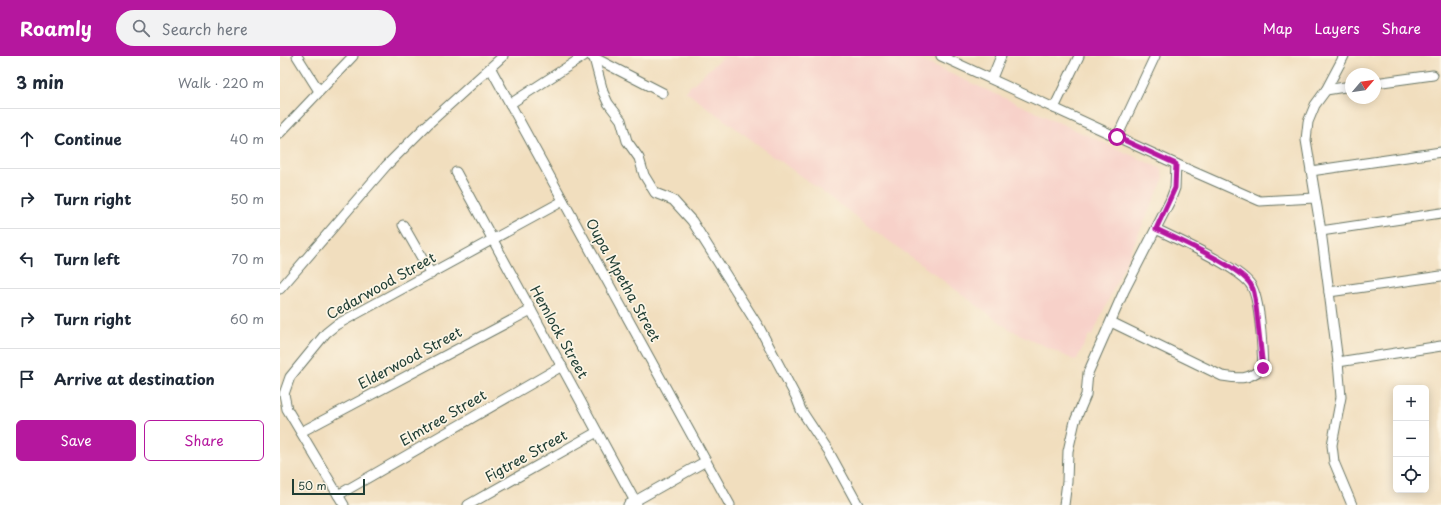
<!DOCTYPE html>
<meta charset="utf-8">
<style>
:root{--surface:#fff;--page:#f2f2f3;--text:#1f2937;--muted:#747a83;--line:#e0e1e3;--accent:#b5179e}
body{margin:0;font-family:"Playpen Sans",sans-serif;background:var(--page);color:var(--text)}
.controls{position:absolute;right:12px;bottom:12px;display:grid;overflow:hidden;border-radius:6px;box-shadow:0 2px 10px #0003}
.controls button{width:36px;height:36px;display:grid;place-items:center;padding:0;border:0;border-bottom:1px solid var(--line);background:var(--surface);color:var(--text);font:20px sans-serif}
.compass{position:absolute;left:1065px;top:12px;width:36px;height:36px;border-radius:50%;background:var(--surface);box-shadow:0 2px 10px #0003;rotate:61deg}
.scale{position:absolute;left:12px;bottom:10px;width:73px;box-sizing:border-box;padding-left:4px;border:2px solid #1f3d34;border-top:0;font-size:11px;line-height:14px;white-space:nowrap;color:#1f3d34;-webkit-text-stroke:3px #fcf5e5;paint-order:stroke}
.stop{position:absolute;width:12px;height:12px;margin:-9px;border:3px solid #b5179e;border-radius:50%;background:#fff}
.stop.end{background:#b5179e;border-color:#fff;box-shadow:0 1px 4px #0008}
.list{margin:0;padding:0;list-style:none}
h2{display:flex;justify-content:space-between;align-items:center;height:52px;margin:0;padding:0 16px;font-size:17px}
h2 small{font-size:13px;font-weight:400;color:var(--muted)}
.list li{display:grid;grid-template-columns:26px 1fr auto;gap:12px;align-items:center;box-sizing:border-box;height:60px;padding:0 16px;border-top:1px solid var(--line)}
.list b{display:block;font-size:15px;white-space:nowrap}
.list em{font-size:13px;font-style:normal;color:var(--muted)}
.actions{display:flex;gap:8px;padding:12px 16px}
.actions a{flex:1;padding:9px 0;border:1px solid var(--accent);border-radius:6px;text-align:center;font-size:14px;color:var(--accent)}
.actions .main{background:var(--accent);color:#fff}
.icon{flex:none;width:22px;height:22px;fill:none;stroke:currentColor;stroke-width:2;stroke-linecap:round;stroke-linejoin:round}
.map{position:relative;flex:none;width:1161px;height:449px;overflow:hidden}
header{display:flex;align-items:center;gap:24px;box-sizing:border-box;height:56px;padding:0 20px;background:var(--accent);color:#fff}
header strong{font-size:19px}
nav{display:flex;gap:22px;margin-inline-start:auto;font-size:14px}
.search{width:280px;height:36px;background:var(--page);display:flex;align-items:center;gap:10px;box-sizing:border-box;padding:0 14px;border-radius:22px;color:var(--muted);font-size:15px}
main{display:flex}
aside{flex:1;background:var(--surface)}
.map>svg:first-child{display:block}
</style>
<header>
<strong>Roamly</strong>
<div class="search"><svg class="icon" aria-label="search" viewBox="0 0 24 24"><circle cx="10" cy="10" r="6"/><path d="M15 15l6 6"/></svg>Search here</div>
<nav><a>Map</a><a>Layers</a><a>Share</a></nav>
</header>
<main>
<aside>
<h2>3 min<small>Walk · 220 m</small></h2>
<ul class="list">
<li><svg class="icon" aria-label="ahead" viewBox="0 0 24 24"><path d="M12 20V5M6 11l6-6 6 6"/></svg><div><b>Continue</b></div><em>40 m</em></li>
<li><svg class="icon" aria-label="right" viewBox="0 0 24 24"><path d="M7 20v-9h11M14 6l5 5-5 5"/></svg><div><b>Turn right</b></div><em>50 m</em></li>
<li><svg class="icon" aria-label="left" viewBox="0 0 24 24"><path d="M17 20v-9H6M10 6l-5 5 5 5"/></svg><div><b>Turn left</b></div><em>70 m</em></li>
<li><svg class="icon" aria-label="right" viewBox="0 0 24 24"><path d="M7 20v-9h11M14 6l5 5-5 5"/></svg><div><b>Turn right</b></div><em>60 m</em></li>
<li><svg class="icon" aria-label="arrive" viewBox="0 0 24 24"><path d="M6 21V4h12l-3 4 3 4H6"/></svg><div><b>Arrive at destination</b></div></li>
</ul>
<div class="actions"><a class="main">Save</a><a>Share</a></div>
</aside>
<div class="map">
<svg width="1161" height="449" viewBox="0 0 1161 449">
<rect width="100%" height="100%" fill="#fcf5e5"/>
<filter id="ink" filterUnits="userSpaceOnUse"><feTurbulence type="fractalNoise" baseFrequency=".025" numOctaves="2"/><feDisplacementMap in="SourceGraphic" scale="8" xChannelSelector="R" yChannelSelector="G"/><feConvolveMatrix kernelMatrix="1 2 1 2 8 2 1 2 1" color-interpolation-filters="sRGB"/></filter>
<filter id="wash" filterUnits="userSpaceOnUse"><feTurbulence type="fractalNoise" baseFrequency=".012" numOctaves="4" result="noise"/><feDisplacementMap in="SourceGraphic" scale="16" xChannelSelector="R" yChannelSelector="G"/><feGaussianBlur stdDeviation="0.9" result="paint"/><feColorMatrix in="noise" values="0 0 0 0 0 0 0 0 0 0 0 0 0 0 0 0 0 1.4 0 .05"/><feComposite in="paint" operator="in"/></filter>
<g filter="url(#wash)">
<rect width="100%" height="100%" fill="#f1debe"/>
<path fill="#f7d1c9" d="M444,0H631L880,112L884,122L812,280L809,279L796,305L729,273L405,35Z"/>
</g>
<g filter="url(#ink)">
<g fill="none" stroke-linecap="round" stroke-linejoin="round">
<defs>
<g id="street">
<path d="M17,0L39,35"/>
<path d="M311,0L383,37"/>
<path d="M661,0L837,81L875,0"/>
<path d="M314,2L323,36L328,47L341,64L347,85L359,102L364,119L375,137L393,144L412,165L480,273L516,341L521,354L550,398L578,449"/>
<path d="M211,13L450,449"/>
<path d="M712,22L721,0"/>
<path d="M1095,27L1153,19"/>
<path d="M1046,34L1071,30"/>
<path d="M230,48L304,0"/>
<path d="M774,52L799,0"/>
<path d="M0,77L73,0"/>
<path d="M896,108L980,145L1035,142"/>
<path d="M1031,115L1161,96"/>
<path d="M176,116L357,449"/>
<path d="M123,169L151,218"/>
<path d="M1041,175L1161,157"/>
<path d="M0,233L106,110L147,69L223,0"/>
<path d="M1049,236L1041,175L1026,84L1028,66L1035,49L1046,34L1064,0"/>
<path d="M831,266L942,320C961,323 967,324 983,312C982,292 981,248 972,231C964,213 896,183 876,173"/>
<path d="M1058,306L1161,290"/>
<path d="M21,376L251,254"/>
<path d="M58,439L282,310"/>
<path d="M64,449L7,353L4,338L10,321L46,277L56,269L283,145"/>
<path d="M188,449L317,376"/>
<path d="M348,449L426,405"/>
<path d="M784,449L787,426L788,395L795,365L806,339L808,317L844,235L890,145L895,132L896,108L837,81"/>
<path d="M1072,449L1054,406L1052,389L1061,341L1058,306L1049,236L1161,220"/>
</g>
</defs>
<use href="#street" stroke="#687564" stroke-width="11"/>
<use href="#street" stroke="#fff" stroke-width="9"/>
</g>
</g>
<g fill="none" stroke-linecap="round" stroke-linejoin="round" filter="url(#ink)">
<path stroke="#b5179e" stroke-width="5" d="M837,81L896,108L895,132L876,173C899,184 953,208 968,225C973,230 974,236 975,242L983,312"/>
</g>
<g text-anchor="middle" stroke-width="3.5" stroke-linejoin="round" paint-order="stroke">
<g font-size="14" fill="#1f3d34" stroke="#fcf5e5">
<text transform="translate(343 224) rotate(61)" y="5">Oupa Mpetha Street</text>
<text transform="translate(101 230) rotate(-29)" y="5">Cedarwood Street</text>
<text transform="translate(279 276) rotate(61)" y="5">Hemlock Street</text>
<text transform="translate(130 302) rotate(-28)" y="5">Elderwood Street</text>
<text transform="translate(163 362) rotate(-30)" y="5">Elmtree Street</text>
<text transform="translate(246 400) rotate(-29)" y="5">Figtree Street</text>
</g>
</g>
</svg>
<div class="controls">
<button>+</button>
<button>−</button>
<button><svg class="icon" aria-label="locate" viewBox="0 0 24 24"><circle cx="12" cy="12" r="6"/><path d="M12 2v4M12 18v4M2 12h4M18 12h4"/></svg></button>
</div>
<svg class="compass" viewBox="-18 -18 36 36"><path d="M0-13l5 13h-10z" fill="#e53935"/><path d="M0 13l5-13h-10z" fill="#747a83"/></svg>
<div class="scale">50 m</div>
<div class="stop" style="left:837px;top:81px"></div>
<div class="stop end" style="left:983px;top:312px"></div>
</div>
</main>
